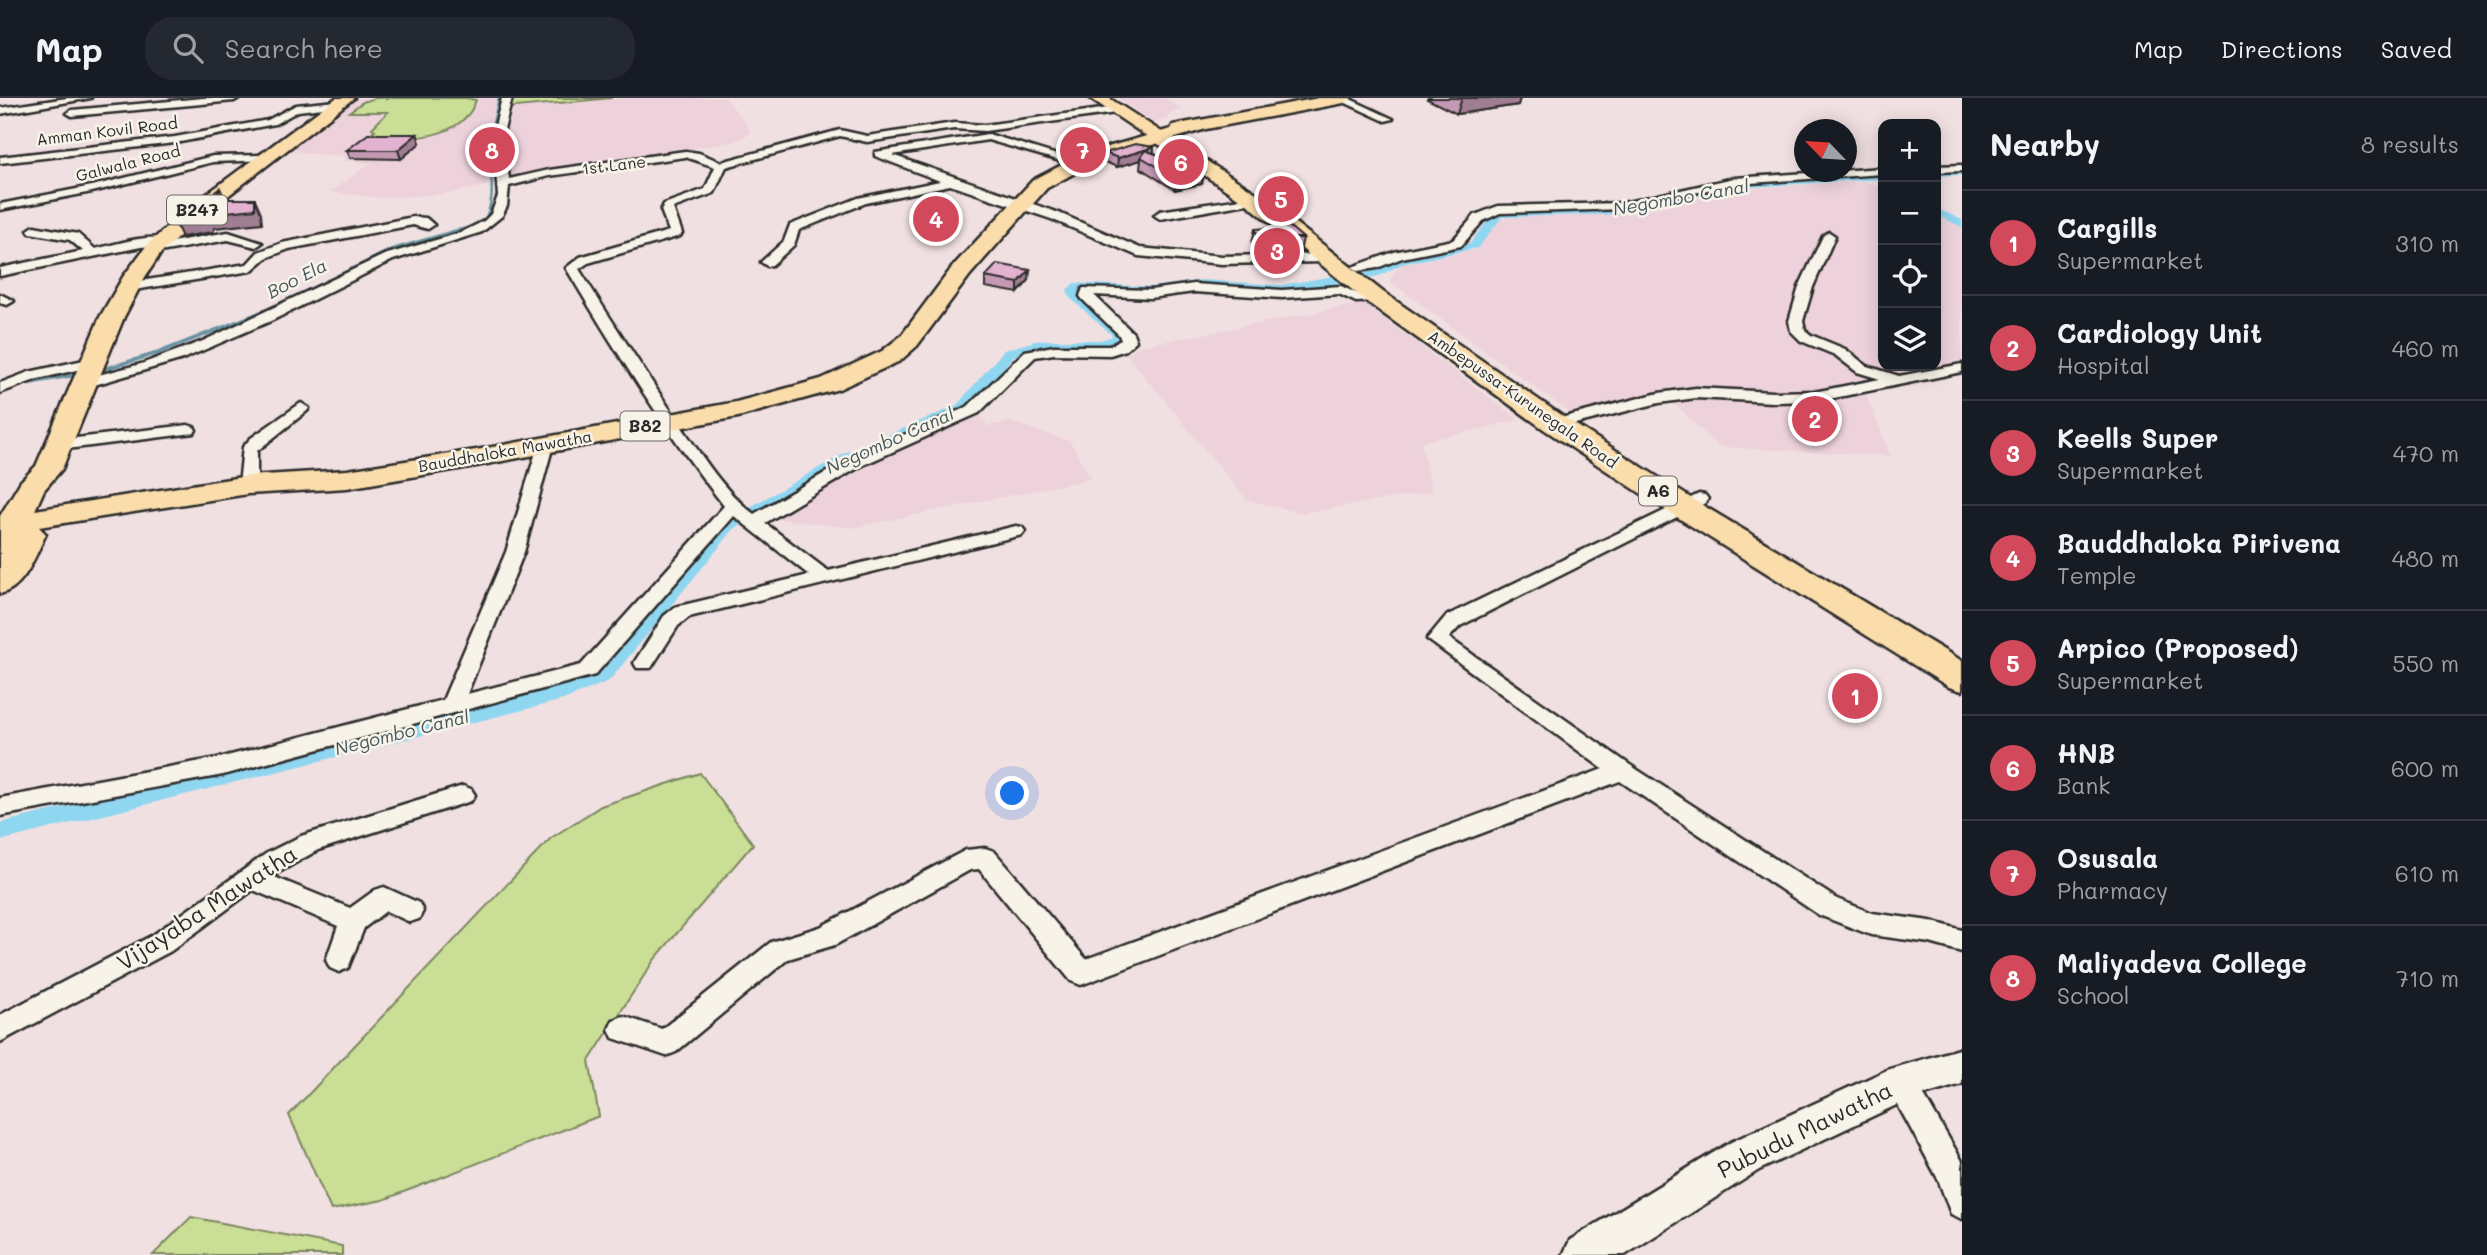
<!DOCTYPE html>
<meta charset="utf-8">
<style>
:root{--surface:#171b24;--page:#242831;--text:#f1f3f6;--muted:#9ea1a6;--line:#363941;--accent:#d1495b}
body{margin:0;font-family:Mali,sans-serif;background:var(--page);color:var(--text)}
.controls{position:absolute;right:21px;top:21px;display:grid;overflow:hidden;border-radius:14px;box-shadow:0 4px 18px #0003}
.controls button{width:63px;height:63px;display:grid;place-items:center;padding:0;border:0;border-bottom:2px solid var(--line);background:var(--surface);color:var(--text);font:35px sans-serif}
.compass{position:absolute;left:1794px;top:21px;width:63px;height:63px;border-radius:50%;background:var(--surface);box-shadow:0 4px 18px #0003;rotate:295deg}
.you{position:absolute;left:1013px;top:696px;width:24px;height:24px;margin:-18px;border:5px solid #fff;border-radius:50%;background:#1a73e8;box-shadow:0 0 0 10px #1a73e833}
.badge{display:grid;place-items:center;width:46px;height:46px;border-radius:50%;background:var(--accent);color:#fff;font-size:23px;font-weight:700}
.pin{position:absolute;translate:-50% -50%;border:4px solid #fff;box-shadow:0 2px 7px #0006}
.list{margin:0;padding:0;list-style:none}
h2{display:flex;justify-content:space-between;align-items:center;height:91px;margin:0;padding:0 28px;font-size:30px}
h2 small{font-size:23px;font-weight:400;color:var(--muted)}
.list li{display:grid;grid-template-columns:46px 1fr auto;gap:21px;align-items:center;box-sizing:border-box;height:105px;padding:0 28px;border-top:2px solid var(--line)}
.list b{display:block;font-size:26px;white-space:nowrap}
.list p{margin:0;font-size:23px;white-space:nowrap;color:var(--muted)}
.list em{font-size:23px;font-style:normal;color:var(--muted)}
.icon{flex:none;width:38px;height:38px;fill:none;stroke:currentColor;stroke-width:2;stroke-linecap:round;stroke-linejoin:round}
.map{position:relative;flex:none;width:1962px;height:1157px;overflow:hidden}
header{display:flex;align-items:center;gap:42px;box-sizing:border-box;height:98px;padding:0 35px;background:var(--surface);border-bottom:2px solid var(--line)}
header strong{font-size:33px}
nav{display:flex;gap:38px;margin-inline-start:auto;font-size:24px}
.search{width:490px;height:63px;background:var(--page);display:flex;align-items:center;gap:18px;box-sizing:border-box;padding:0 24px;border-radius:28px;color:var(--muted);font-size:26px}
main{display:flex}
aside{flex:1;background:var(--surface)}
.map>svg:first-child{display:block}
</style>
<header>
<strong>Map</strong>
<div class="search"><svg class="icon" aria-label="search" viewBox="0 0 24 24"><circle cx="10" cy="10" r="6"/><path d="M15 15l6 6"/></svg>Search here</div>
<nav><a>Map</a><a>Directions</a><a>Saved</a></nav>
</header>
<main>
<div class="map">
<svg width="1962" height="1157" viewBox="0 0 1962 1157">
<rect width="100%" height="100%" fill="#f1e0e1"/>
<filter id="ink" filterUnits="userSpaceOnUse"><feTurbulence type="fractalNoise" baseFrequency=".0143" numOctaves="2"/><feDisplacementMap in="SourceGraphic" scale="14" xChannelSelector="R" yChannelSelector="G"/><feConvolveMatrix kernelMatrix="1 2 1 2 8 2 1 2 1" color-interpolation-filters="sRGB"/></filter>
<g filter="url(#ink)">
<g fill="#edd2dc">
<path d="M346,0H725L747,26L751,35L733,44L696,50L684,55L549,75L446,96L380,100L329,94L371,65L344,63L345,58L303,55L280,49Z"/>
<path d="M1117,0H1165L1182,11L1169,16L1166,22L1153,24Z"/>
<path d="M1866,83L1883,91V268H1936V115L1962,128V264L1862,286L1891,358L1718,349L1666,297L1570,315L1389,183L1400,167L1478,151L1497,122L1526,115L1627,116L1740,91Z"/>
<path d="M1364,205L1519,322L1421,344L1432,394L1303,415L1247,402L1126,256L1140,248Z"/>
<path d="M978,315L988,328L1010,324L1070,343L1091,381L851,430L780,421L777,417L876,361Z"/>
</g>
<g fill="#cadf95" stroke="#7a8560" stroke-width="2">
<path d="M375,0H466L476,2C462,45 401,41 364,40L375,32L372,30L388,14H349L363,4Z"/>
<path d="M507,0H612L506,10Z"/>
<path d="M700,675L753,746L654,862L589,963L599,1018L383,1102L331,1112L289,1017L551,740L601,708Z"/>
<path d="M191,1119L342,1148V1157H153Z"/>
</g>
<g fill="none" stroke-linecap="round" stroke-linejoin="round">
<path stroke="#6792a2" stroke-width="2.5" d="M453,134L483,125C499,98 488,73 490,44C491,29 496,14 499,0"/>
<g stroke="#6792a2" stroke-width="3.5">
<path d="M97,273L158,255L271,210L391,152L459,132"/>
<path d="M0,295L25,286L81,276"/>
</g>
<g fill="#8fd6f1" fill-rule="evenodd">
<path d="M1962,71V77L1936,78V72Z"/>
<path d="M1883,75V81L1733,90L1619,116L1502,119L1478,150L1402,166L1379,178L1281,195L1203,190L1152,197L1081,192L1080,196L1124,231L1127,240L1125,243L1100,250H1039L1014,258L966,314L855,361L734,431L609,583L563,602L0,743V725L558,589L595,573L722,425L845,355L956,308L1004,252L1039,242H1100L1113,238L1070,200L1067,192L1074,185L1152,189L1203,182L1281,187L1375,171L1394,161L1470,145L1495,114L1499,113L1619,110L1733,84Z"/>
<path d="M1936,110L1962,122V129L1936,117Z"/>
</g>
<defs>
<g id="minor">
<path d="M67,0H91L0,16V10Z"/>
<path d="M203,0H239L234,3L72,18L67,15L72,12Z"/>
<path d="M502,0H512L503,36L509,81L549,72L685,53L699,55L721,64L840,32L867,38L954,25L985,27L1116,9L1121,12L1116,15L985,33L954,31L867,44L840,38L726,69L714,95L673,110L682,135L680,138L588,165L579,171C612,223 645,274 679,325C701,356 723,393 754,416L849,361L967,309L1025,253L1054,248H1109L1121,242L1119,237L1082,201L1080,198L1083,190L1150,192L1194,186L1282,192L1341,188L1358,196L1375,195L1382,199L1375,203L1356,204L1339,196L1282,200L1194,194L1150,200L1094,197L1133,235L1136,243L1126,252L1110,257L1054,256L1035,259L979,315L861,368L765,425L828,473L1016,428L1022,429L1025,433L1022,437L689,519L678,528L651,570H637L634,565L637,560L664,518L675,509L809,477L734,418L595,577L223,677L0,718V700L223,659L443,602L506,454L539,344L545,342L553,347L524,454L467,596L581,567L724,408C665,333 615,252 566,170L580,159L669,133L661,112L664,106L705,91L715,69L685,59L549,78L509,88L507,108L502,118L482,134L393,162L273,222L183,261L84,290L76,285L79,282L141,266L203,243L384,157L460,135L484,123L491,116L498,98L493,36Z"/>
<path d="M1335,0H1348L1393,21L1385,23Z"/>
<path d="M337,3L340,4V8L298,13L275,26L175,45L0,65V59L175,39L268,22L296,7Z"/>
<path d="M988,36L1083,65L1078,68L988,42L892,57L1059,115L1140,150L1222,158L1325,156L1331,160L1325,164L1222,166L1138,158L1051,121L950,87L866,105L799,132L794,147L772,167L767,168L761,164L784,143L790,127L858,100L940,83L875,58V54Z"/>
<path d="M264,57L269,60L268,62L213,64L92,94L0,112V106L92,88L213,58Z"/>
<path d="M1962,67V73L1936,74V68Z"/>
<path d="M1883,70V76L1734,86L1623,111L1500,115L1483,123L1461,148L1402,160L1377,170L1358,173L1352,169L1394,154L1453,142L1475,117L1498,108L1623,105L1734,80Z"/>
<path d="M1254,99L1260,102L1258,104L1160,121L1154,117L1160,113Z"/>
<path d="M413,119L426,120L434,127L428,131L413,127L289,151L266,160L251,173L128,193L121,189L128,185L247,166L258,154L282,145Z"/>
<path d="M34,128L78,136L95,151C116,146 143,137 165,140L166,145L228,134L262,145L256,149L228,142L154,155L148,151L152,148L141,149L0,178V170L83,153L70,142L30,135L28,132Z"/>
<path d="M1829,134L1835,138L1813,189L1803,223L1805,232L1811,237L1845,251L1867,268L1899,278L1962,266V274L1819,303L1773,304L1696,300L1659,305L1555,331L1547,326L1549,323L1659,295L1696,290L1773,294L1819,293L1880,281L1857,274L1835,257L1801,243L1791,233L1789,223L1799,189L1823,138Z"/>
<path d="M0,196L14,203L7,207L0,205Z"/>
<path d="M93,260L100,264L98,267L38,281L0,295V285L29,274Z"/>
<path d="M301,305L309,310L307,313L257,353V387L254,391H242L239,387L243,349L251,340Z"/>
<path d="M188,327L194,329L196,332L194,335L59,352L51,347L59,342Z"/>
<path d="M1699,396L1705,397L1708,401L1705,405L1460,528L1449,540L1630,667L1837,801L1872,815L1930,823L1962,832V854L1930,845L1871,837L1819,817L1620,683L1081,887L1071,883L979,771L970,772L835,847L788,861L676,954L666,958L613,940L609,931L613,922L623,918L662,931L771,844L820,829L966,752L985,750L994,753L1086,861L1603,671L1427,541L1446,518Z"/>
<path d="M463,688L471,691L475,697L471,703L318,752L272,778L350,810L375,792L384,789L419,805L423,813L419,821L410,824L386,813L364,830L348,870L339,874L330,870L326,862L338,828L253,792L171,853L0,944V917L153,837L267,755L301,738Z"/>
<path d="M1901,971L1911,975L1962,1063V1121L1951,1116L1938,1081L1886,985L1891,975Z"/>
</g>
<path id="tertiary" d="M1962,950V986L1907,1002L1759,1072L1625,1157H1563L1570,1142L1731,1044L1887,972Z"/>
<path id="primary" d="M336,0H354L202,118L161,155L145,179L124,219L62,371L44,392L35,412L248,378L347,372L476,352L736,304L821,281L882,253L901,238L954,167L1033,82L1083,56L1171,31L1173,27L1319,0H1352L1344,5L1206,31L1095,64L1047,90L970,177L917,248L900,263L839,291L738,319L476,368L347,390L248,396L39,429L46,436C35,458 25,490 0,496V418L21,383L36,368L100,219L123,179L147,147L188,110Z"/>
<path id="trunk" d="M1090,0H1109L1261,98L1383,194L1565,320L1694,402L1962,563V593L1949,589L1672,416L1545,332L1367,204L1247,106Z"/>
</defs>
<use href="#minor" stroke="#2b2b2b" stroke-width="5"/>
<use href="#tertiary" stroke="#2b2b2b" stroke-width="5"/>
<use href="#primary" stroke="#2b2b2b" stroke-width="5"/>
<use href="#trunk" stroke="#2b2b2b" stroke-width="5"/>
<use href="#minor" fill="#f7f3e8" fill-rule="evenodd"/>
<use href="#tertiary" fill="#f7f3e8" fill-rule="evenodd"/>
<use href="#primary" fill="#faddab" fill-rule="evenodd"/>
<use href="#trunk" fill="#faddab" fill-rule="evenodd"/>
</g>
<g fill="#c399b4" stroke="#2b2b2b" stroke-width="2">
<path d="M1428,0H1520L1518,7L1457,16L1427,1Z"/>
<path d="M417,36L420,45L401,61L350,60L347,52Z"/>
<path d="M1154,49V55L1204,74L1202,86L1175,92L1140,70L1141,62L1117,69L1105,64V55Z"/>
<path d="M1255,131L1303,140L1300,154L1257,155L1252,145Z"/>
<path d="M985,179L1029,182L1018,195L985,189Z"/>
</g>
<g fill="#9f7d92" stroke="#2b2b2b" stroke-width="2">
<path d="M1462,0H1520L1518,7L1457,16Z"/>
<path d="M417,36L420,45L401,61L398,52Z"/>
<path d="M1154,49V58L1141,59V62L1117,69L1118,60Z"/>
<path d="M1204,74L1202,86L1175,92L1177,80Z"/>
<path d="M220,90L226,104L255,101L261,115L262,125L215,130L213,134L182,139L175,125L215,101Z"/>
<path d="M1030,172L1029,182L1018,195V185Z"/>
</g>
<g fill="#e3b2d1" stroke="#2b2b2b" stroke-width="2">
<path d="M368,36H417L398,52H347Z"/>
<path d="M1135,46L1154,49L1118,60L1105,55Z"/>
<path d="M1145,52L1204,74L1177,80L1141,59Z"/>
<path d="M220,90L215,101H255V111L208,116L207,120L175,125Z"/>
<path d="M1289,128L1303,140H1259L1255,131Z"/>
<path d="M997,166L1030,172L1018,185L985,179Z"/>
</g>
</g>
<g text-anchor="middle" stroke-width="5" stroke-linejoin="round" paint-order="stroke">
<g font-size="16" fill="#2b2b2b" stroke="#f7f3e8">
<text transform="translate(107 33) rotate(-7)" y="6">Amman Kovil Road</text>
<text transform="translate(128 65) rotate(-14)" y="6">Galwala Road</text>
<text transform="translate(614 67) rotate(-7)" y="6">1st Lane</text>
<text transform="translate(1523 301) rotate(35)" y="6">Ambepussa-Kurunegala Road</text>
<text transform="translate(505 353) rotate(-10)" y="6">Bauddhaloka Mawatha</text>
</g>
<g font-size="18" font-style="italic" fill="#44565c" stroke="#f7f3e8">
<text transform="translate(1681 100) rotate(-10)" y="6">Negombo Canal</text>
<text transform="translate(297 181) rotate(-27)" y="6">Boo Ela</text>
<text transform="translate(890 343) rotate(-24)" y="6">Negombo Canal</text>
<text transform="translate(402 635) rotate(-14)" y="6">Negombo Canal</text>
</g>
<g fill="#f7f3e8" stroke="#686764" stroke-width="2">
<rect x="167" y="97.5" width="60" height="29" rx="5"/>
<rect x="620.5" y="313.5" width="49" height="29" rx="5"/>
<rect x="1639" y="378.5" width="38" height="29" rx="5"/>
</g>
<g font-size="18" font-weight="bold" fill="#2b2b2b">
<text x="197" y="118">B247</text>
<text x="645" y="334">B82</text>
<text x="1658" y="399">A6</text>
</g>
<g font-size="23" fill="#2b2b2b" stroke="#f7f3e8">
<text transform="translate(207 810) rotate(-33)" y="8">Vijayaba Mawatha</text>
<text transform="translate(1805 1032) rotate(-26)" y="8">Pubudu Mawatha</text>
</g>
</g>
</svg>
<div class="controls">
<button>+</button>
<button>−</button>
<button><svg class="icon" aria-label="locate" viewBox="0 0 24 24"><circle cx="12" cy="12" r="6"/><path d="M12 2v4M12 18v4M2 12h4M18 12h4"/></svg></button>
<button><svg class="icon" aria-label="layers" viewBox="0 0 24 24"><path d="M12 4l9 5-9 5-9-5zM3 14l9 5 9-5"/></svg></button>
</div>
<svg class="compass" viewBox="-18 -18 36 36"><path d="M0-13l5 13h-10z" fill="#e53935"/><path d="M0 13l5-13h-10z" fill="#9ea1a6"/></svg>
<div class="you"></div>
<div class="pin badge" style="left:1855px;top:598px">1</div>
<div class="pin badge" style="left:1815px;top:321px">2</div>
<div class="pin badge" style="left:1277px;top:153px">3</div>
<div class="pin badge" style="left:936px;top:121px">4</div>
<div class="pin badge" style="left:1281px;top:101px">5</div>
<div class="pin badge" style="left:1181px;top:64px">6</div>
<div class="pin badge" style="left:1083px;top:52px">7</div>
<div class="pin badge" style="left:492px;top:52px">8</div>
</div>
<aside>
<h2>Nearby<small>8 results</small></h2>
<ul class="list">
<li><span class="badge">1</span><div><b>Cargills</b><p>Supermarket</p></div><em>310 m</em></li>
<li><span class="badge">2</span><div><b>Cardiology Unit</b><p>Hospital</p></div><em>460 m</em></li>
<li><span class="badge">3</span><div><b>Keells Super</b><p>Supermarket</p></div><em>470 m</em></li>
<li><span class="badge">4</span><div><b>Bauddhaloka Pirivena</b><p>Temple</p></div><em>480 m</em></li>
<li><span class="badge">5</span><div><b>Arpico (Proposed)</b><p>Supermarket</p></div><em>550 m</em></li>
<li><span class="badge">6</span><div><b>HNB</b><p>Bank</p></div><em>600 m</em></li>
<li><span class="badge">7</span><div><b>Osusala</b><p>Pharmacy</p></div><em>610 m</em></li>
<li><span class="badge">8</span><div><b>Maliyadeva College</b><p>School</p></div><em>710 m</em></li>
</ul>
</aside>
</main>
